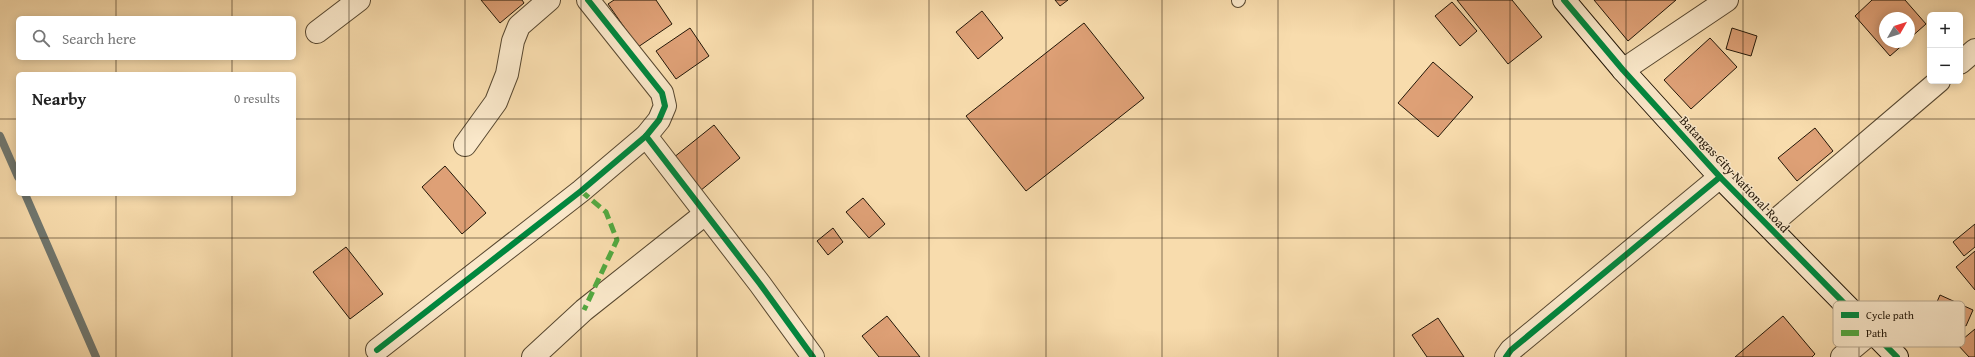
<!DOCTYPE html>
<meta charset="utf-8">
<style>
:root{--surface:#fff;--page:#f2f2f2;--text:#222;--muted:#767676;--line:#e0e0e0}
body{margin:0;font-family:"Gentium Book Plus",serif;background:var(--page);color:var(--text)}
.controls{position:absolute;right:12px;top:12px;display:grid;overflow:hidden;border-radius:6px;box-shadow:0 2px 10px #0003}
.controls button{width:36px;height:36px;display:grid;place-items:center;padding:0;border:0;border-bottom:1px solid var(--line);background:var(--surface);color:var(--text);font:20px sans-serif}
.compass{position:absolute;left:1879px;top:12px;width:36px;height:36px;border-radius:50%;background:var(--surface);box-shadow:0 2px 10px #0003;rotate:51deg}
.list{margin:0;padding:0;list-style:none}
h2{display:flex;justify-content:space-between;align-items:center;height:52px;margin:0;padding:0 16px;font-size:17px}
h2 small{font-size:13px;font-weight:400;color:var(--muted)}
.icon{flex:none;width:22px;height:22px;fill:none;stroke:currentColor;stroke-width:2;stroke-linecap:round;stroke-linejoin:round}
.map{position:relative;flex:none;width:1975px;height:357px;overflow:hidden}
.search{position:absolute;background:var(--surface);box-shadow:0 2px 10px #0003;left:16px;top:16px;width:280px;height:44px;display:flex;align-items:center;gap:10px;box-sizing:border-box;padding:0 14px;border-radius:6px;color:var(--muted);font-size:15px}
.panel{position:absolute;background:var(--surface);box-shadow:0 2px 10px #0003;left:16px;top:72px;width:280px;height:124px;border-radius:6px}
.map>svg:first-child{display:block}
</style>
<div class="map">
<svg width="1975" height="357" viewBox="0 0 1975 357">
<rect width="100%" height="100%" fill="#f8dcad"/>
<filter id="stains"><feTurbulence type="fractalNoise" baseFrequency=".005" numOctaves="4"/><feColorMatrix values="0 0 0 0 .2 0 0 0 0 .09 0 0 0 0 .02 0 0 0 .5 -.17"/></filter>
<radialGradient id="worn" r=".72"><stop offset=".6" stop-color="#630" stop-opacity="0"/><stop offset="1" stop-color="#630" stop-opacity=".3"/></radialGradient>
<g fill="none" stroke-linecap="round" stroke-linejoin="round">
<g stroke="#6f7770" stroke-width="8">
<path d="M0,136L18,177"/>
<path d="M25,194L96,357"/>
</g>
</g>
<g fill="#dea076" stroke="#221607">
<path d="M481,0H522L524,3L500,23Z"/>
<path d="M614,0H656L672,24L638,47L608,4Z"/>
<path d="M1055,0H1068L1060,6Z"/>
<path d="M1457,0H1512L1542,37L1508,64Z"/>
<path d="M1594,0H1676L1628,41Z"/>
<path d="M1872,0H1905L1926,24L1909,39V18H1885V42H1906L1890,56L1855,16Z"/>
<path d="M1452,2L1477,31L1460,46L1435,16Z"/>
<path d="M982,11L1003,38L978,59L956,32Z"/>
<path d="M1084,23L1144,98L1026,191L966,116Z"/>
<path d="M690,28L709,56L676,79L656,51Z"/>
<path d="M1732,28L1757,36L1751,56L1726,49Z"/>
<path d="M1710,38L1737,67L1691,109L1664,80Z"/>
<path d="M1433,62L1473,97L1438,137L1398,103Z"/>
<path d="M714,125L740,158L700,191L673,158Z"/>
<path d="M1815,128L1833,151L1797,181L1778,158Z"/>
<path d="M445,166L486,213L462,234L422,187Z"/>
<path d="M863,198L885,224L869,238L846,212Z"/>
<path d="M1975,224V247L1964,256L1953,242Z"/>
<path d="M833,228L843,242L828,255L817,241Z"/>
<path d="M346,247L383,294L350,319L313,272Z"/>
<path d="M1975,251V290L1956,267Z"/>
<path d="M1940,295L1973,310L1966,326L1933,311Z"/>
<path d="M887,316L920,357H879L862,336Z"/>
<path d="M1783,316L1815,354L1812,357H1735Z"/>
<path d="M1438,318L1464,357H1427L1412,335Z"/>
<path d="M1975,329V357H1969L1957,344Z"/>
</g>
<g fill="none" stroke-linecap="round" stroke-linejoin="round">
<defs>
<path id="lane" d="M1238,1L1239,0"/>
<g id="street">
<path d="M317,32L359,0"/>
<path d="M1960,63L1975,50"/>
<path d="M1623,70L1727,0"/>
<path d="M646,136L760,284L813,357"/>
<path d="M465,145L496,102L507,74L513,41L519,26L549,0"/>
<path d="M1769,226L1939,81"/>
<path d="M377,350L581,191L646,136L659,120L665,106L662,93L588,0"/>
<path d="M533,357L584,310L705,214"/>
<path d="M1506,357L1511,350L1720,177"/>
<path d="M1842,357L1873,331"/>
</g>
<path id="secondary" d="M1564,0L1623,70L1720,177L1897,357"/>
</defs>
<use href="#lane" stroke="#584830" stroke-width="14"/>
<use href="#street" stroke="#584830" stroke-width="24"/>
<use href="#secondary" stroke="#221607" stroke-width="24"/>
<use href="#lane" stroke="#fae8ca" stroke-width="12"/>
<use href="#street" stroke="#fae8ca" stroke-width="22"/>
<use href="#secondary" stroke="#fae8ca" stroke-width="22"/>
<path stroke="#53a941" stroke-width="5" stroke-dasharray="10 5" stroke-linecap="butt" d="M581,191L606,212L617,240L584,310"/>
<defs>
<g id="cycleway">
<path d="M1564,0L1623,70L1720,177L1897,357"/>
<path d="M646,136L760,284L813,357"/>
<path d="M377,350L581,191L646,136L659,120L665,106L662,93L588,0"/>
<path d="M1506,357L1511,350L1720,177"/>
</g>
</defs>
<use href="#cycleway" stroke="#fae8ca" stroke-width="8"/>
<use href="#cycleway" stroke="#00873e" stroke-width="6"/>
</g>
<path fill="none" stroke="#221607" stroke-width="1" stroke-opacity="0.55" d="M116,0V18M232,0V18M349,0V357M465,0V357M581,0V357M697,0V357M813,0V357M929,0V357M1046,0V357M1162,0V357M1278,0V357M1394,0V357M1510,0V357M1626,0V357M1743,0V357M1859,0V357M116,58V74M232,58V74M0,119H18M294,119H1975M116,194V357M232,194V357M0,238H1975"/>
<g text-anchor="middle" stroke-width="3" stroke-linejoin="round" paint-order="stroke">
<g font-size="13" fill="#221607" stroke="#fae8ca">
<text transform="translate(1735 174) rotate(47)" y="5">Batangas City National Road</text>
</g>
</g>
<rect x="1833" y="301" width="132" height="46" rx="6" fill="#fae8ca" stroke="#b9a990" stroke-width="1"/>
<rect x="1841" y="312" width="18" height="6" fill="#00873e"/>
<rect x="1841" y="330" width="18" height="6" fill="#53a941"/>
<g font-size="11" fill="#221607">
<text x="1866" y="319">Cycle path</text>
<text x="1866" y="337">Path</text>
</g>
<rect width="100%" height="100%" filter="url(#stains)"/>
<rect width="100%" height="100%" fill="url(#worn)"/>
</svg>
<div class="controls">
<button>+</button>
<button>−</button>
</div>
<svg class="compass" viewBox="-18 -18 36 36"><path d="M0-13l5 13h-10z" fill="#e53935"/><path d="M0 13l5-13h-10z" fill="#767676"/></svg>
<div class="search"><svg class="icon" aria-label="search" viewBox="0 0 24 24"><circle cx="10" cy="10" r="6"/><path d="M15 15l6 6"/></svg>Search here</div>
<section class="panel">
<h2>Nearby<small>0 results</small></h2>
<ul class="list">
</ul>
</section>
</div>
